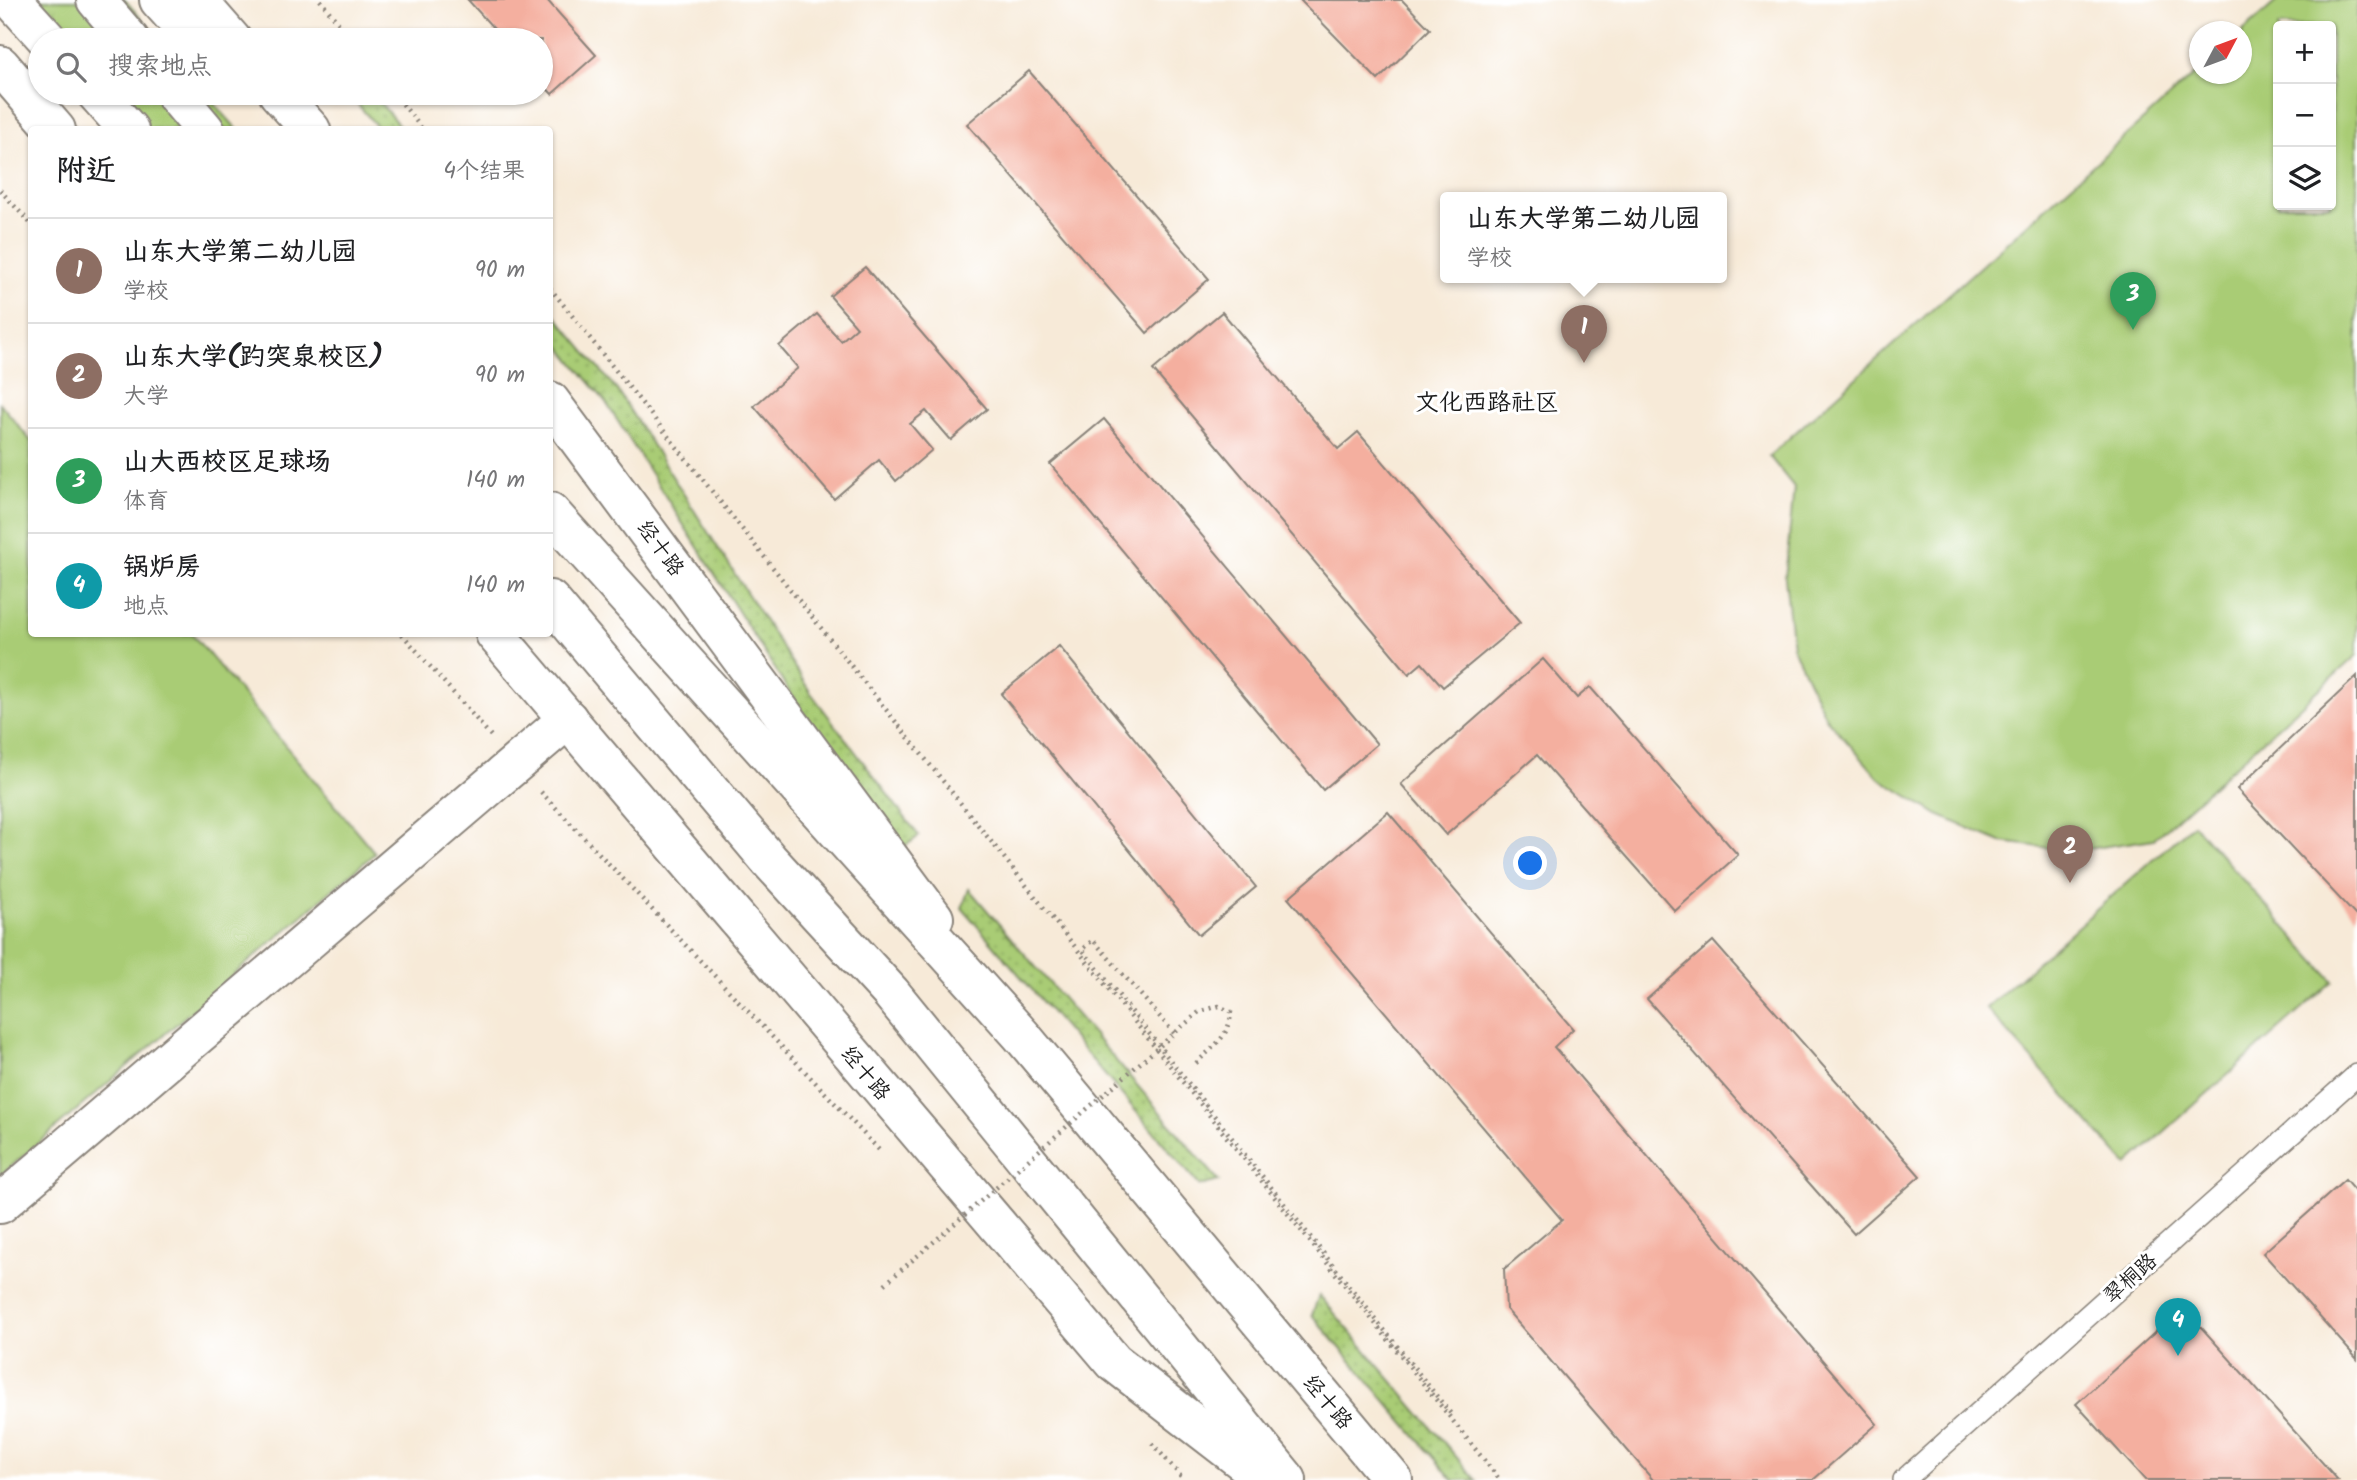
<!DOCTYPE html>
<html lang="zh">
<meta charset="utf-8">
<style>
:root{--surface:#fff;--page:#f2f2f2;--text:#202124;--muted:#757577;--line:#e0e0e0;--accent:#d1495b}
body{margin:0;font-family:Kalam,"LXGW WenKai TC",sans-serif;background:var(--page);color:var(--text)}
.controls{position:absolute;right:21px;top:21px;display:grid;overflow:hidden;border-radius:7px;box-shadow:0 2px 5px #0004}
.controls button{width:63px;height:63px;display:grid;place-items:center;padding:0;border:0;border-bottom:2px solid var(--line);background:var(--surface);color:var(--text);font:35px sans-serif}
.compass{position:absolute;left:2189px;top:21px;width:63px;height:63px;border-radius:50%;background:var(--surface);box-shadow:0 2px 5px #0004;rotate:49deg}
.you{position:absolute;left:1531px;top:864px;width:24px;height:24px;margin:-18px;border:5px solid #fff;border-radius:50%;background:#1a73e8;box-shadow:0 0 0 10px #1a73e833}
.badge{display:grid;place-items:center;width:46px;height:46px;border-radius:50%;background:var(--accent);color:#fff;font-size:23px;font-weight:700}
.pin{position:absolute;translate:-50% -58px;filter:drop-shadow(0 2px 4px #0008)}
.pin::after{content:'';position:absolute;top:37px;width:24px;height:21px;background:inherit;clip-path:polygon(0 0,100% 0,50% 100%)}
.popup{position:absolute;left:1440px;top:192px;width:287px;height:91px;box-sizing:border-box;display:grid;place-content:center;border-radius:7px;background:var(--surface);filter:drop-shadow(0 2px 5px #0005);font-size:23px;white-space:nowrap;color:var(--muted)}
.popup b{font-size:26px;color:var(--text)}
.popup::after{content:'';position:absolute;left:50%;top:100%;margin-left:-14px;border:14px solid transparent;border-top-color:var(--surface)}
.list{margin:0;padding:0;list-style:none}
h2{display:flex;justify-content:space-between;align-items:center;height:91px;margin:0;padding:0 28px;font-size:30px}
h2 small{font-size:23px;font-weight:400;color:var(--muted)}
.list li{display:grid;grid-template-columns:46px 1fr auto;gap:21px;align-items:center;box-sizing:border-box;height:105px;padding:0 28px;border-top:2px solid var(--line)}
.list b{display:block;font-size:26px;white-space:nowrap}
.list p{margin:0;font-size:23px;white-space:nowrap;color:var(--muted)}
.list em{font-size:23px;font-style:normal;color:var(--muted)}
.icon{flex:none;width:38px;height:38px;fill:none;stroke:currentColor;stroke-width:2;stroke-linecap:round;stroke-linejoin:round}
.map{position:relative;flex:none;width:2357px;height:1480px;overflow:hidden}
.search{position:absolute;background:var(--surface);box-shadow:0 2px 5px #0004;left:28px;top:28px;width:525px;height:77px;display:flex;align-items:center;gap:18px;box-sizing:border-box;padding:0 24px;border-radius:38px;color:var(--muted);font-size:26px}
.panel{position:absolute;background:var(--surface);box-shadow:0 2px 5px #0004;left:28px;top:126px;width:525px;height:511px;border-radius:7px}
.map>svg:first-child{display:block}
</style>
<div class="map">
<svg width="2357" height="1480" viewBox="0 0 2357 1480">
<defs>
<pattern id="grass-tufts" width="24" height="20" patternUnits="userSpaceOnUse" patternTransform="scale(1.75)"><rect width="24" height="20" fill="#a9cc75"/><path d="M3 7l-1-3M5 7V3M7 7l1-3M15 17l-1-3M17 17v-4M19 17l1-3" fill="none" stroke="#91af65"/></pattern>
<pattern id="garden-dots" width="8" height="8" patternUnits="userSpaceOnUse" patternTransform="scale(1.75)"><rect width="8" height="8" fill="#a9cc75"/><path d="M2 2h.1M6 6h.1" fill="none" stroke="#91af65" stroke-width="1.8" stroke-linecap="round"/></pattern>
</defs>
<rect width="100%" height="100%" fill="#fff"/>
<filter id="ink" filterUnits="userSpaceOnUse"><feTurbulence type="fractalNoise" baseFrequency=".0143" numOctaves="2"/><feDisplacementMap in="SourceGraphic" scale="14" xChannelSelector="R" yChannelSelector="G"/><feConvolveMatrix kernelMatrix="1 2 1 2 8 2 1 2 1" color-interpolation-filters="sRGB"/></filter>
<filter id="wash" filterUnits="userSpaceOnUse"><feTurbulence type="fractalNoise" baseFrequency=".00686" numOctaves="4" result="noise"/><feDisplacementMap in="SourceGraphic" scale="28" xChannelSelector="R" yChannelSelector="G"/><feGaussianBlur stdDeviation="1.57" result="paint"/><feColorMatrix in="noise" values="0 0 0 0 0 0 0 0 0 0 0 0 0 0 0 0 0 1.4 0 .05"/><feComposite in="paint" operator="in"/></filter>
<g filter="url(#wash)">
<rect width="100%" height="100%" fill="#f7ead8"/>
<g fill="url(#grass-tufts)" stroke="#627448" stroke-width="2">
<path d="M2,0H125L160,40H40Z"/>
<path d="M85,93H205L237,129H118Z"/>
</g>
<g fill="url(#garden-dots)" stroke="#627448" stroke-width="2">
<path d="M348,93H372L402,129H379Z"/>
<path d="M550,309L617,390L811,693L919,836L905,846L797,704L605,401L550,334Z"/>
<path d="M969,889L1219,1181L1200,1186L962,908Z"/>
<path d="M1319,1295L1476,1480H1453L1312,1315Z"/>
</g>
<g fill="#a9cc75" stroke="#627448" stroke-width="2" fill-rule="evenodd">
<path d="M2278,0H2357V655L2154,839L2074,851L2001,842L1938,815L1879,778L1826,718L1793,648L1785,578L1794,487L1769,456L2199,70L2200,74H2242V32ZM2331,26V205H2278V26Z"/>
<path d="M0,403L31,441L32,634H192L375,853L0,1176Z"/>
<path d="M2193,824L2333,981L2127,1165L1986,1008Z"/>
</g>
<g id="blocks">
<g fill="#f4af9f">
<path d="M468,0H547L596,55L552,94L541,82V40H504Z"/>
<path d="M1300,0H1402L1430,29L1378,80Z"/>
<path d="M1029,71L1209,279L1147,333L967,124Z"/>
<path d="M865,267L987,409L951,440L926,411L910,424L932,450L896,481L879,460L834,499L754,406L798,368L779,346L817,314L841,341L857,327L830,296Z"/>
<path d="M1222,312L1338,449L1358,432L1520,623L1443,687L1422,663L1409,674L1153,370Z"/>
<path d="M1104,419L1377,744L1323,790L1050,464Z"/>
<path d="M1059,646L1256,887L1199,935L1001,694Z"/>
<path d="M1543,659L1577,698L1590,687L1738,855L1675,911L1537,755L1446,835L1401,784Z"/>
<path d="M2357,676V917L2237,789Z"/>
<path d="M1388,812L1573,1029L1554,1047L1877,1424L1813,1480H1653L1506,1309L1504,1269L1562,1220L1288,898Z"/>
<path d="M1713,941L1920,1176L1854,1234L1647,999Z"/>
<path d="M2345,1180L2357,1194V1359L2263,1253Z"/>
<path d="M2183,1307L2338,1480H2145L2076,1404Z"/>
</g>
</g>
</g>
<g filter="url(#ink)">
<use href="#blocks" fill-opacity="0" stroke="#8a837a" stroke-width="2"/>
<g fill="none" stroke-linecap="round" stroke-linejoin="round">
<defs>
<path id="service" d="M1904,1480L2357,1075"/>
<path id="minor" d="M0,1204L568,719"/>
<g id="secondary">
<path d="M159,0L195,40"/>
<path d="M197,0L232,40"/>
<path d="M0,65L56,130"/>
<path d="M278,93L311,130"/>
<path d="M550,401L934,918"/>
<path d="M495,634L1114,1362L1267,1480"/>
</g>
<g id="trunk">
<path d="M96,0L130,40"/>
<path d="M96,93L129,130"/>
<path d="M174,93L205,130"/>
<path d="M550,512L1021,1035L1393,1480"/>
<path d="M550,600L769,860L891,993L1287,1480"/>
</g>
</defs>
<use href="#service" stroke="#8a837a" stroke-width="24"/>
<use href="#minor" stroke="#8a837a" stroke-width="42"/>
<use href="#secondary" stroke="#8a837a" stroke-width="42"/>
<use href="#trunk" stroke="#8a837a" stroke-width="42"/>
<g stroke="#8a837a" stroke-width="4.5" stroke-dasharray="2 5" stroke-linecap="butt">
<path d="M320,0L352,40"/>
<path d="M394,93L423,130"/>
<path d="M0,190L32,225"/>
<path d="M550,288L1500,1480"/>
<path d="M402,634L491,736"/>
<path d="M541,792L881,1152"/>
<path d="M1174,1033L1093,940L1082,949L1451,1414"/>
<path d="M1196,1063C1213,1047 1230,1036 1231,1012L1219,1006L1199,1012"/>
<path d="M1152,1443L1184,1480"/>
</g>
<use href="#service" stroke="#fff" stroke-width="21"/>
<use href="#minor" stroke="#fff" stroke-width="38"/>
<use href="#secondary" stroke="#fff" stroke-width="38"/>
<use href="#trunk" stroke="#fff" stroke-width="38"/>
<defs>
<path id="trunk-bridge" d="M12,0L48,40"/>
</defs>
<use href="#trunk-bridge" stroke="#8a837a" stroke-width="42" stroke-linecap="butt"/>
<path stroke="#8a837a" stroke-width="4.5" stroke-dasharray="2 5" stroke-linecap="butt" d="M885,1284L1199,1012"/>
<use href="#trunk-bridge" stroke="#fff" stroke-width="38"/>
</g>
</g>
<g text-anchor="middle" stroke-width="6" stroke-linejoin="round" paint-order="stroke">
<g font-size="21" fill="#1c1c1c" stroke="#fff">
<text transform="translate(661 548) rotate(54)" y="7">经十路</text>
<text transform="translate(866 1073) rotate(50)" y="7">经十路</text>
<text transform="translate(2130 1278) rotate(-42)" y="7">翠桐路</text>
<text transform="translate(1328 1402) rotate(50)" y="7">经十路</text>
</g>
<g font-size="24" fill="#1c1c1c" stroke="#fff">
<text x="1487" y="410">文化西路社区</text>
</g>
</g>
</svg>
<div class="controls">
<button>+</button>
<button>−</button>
<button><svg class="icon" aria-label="layers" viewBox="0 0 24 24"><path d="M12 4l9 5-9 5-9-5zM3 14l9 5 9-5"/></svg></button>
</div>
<svg class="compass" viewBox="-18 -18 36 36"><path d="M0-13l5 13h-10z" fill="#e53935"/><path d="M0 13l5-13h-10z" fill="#757577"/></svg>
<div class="you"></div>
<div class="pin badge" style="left:1584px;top:363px;background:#8d6e63">1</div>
<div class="popup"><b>山东大学第二幼儿园</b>学校</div>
<div class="pin badge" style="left:2070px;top:883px;background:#8d6e63">2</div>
<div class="pin badge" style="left:2133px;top:330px;background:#2e9e5b">3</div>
<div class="pin badge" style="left:2178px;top:1356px;background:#0f9aa8">4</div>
<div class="search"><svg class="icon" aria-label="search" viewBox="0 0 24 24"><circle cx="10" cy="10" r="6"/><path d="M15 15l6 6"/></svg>搜索地点</div>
<section class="panel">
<h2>附近<small>4个结果</small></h2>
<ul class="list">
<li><span class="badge" style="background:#8d6e63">1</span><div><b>山东大学第二幼儿园</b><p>学校</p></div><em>90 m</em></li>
<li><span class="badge" style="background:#8d6e63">2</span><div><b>山东大学(趵突泉校区)</b><p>大学</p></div><em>90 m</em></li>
<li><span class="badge" style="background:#2e9e5b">3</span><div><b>山大西校区足球场</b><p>体育</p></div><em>140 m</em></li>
<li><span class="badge" style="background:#0f9aa8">4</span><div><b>锅炉房</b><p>地点</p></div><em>140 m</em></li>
</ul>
</section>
</div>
